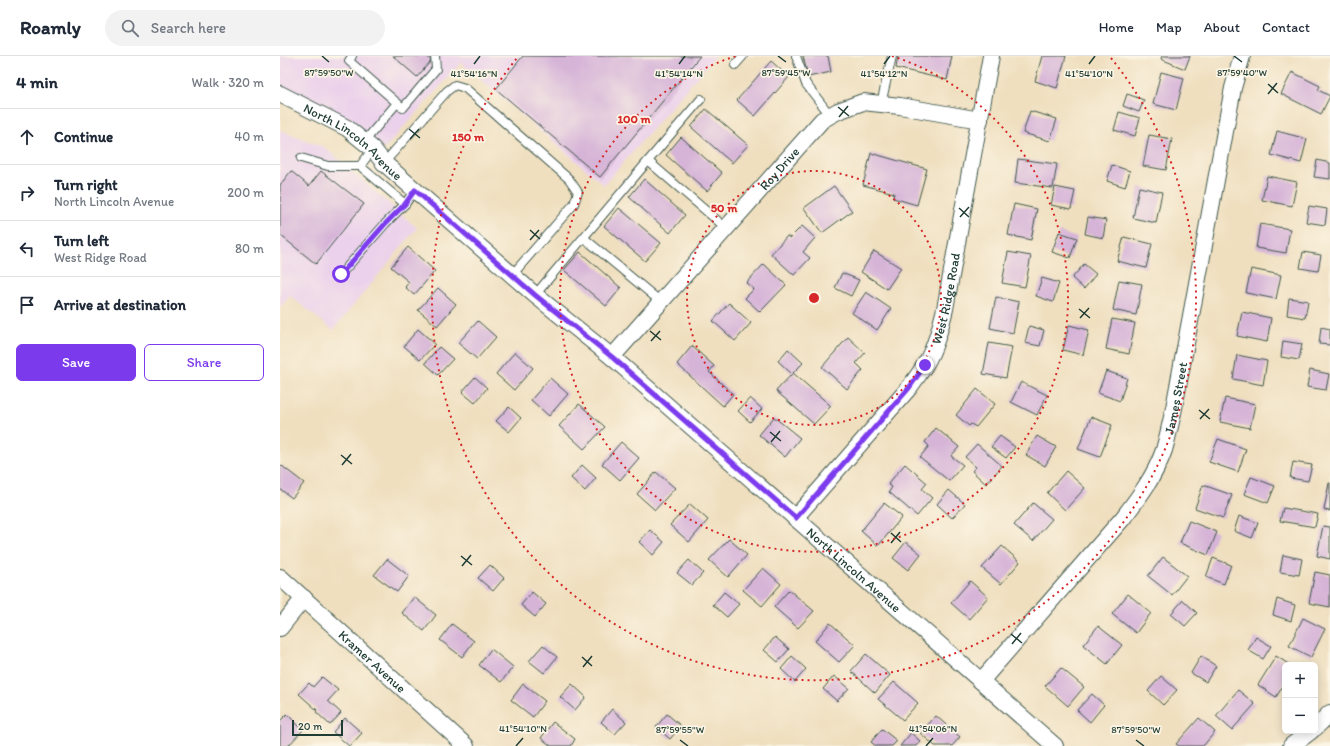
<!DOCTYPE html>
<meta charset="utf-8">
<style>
:root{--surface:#fff;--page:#f2f2f3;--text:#1f2937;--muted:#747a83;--line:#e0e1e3;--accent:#7c3aed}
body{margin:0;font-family:Itim,sans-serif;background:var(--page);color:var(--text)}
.controls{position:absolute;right:12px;bottom:12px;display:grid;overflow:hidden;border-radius:6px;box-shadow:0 2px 10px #0003}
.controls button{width:36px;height:36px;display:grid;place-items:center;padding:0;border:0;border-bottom:1px solid var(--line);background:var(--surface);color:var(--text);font:20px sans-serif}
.scale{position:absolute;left:12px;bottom:10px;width:51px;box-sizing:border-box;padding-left:4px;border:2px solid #1f3d34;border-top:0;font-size:11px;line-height:14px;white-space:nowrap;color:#1f3d34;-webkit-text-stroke:3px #fcf5e5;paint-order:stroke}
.stop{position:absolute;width:12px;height:12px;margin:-9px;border:3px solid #7c3aed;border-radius:50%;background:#fff}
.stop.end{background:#7c3aed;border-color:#fff;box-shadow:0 1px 4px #0008}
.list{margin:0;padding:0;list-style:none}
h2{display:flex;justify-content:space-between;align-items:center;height:52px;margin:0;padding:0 16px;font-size:17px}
h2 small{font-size:13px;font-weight:400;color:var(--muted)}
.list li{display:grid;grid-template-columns:26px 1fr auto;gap:12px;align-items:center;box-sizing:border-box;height:56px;padding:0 16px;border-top:1px solid var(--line)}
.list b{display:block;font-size:15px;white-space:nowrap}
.list p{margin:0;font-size:13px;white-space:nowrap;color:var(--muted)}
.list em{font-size:13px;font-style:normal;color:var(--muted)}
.actions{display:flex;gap:8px;padding:12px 16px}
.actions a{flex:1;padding:9px 0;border:1px solid var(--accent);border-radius:6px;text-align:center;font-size:14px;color:var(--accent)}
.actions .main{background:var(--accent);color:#fff}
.icon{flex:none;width:22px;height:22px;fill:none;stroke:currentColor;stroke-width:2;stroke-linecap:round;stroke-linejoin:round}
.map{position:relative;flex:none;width:1050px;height:690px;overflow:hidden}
header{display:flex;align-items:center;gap:24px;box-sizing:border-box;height:56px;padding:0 20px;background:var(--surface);border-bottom:1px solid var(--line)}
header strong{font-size:19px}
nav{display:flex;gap:22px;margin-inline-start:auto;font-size:14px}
.search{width:280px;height:36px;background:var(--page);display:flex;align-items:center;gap:10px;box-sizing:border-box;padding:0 14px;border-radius:22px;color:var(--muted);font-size:15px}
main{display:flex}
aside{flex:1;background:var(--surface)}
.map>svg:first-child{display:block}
</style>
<header>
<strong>Roamly</strong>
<div class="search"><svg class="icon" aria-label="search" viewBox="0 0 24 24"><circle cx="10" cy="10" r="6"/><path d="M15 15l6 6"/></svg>Search here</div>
<nav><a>Home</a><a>Map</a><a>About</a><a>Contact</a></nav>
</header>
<main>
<aside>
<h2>4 min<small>Walk · 320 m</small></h2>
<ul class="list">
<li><svg class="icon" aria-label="ahead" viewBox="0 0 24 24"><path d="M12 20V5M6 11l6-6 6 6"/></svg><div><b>Continue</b></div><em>40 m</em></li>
<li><svg class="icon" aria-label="right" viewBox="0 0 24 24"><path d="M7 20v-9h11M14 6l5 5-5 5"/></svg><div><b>Turn right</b><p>North Lincoln Avenue</p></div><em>200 m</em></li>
<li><svg class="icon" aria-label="left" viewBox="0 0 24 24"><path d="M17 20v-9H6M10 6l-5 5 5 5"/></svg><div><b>Turn left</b><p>West Ridge Road</p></div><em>80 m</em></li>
<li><svg class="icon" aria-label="arrive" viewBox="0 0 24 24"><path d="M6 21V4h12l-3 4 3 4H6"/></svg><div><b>Arrive at destination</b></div></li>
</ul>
<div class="actions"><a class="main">Save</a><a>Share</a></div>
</aside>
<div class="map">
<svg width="1050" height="690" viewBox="0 0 1050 690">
<rect width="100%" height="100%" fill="#fcf5e5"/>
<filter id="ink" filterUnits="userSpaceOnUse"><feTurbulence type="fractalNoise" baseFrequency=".025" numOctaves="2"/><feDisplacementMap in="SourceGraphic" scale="8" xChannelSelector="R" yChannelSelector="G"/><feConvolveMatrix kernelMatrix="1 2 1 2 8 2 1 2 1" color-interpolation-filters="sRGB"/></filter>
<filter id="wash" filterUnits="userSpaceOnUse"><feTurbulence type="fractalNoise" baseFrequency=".012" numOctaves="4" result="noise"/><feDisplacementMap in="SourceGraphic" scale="16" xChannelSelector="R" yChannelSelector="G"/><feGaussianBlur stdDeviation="0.9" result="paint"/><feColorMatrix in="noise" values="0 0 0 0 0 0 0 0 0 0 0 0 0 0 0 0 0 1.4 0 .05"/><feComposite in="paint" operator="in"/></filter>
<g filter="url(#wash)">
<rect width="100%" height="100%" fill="#efdfbf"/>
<g fill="#ebd1eb">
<path d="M0,0H435L324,129L181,7L104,93L0,33Z"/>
<path d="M0,74L44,91L137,172L53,274L10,240L0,251Z"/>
</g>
<g id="blocks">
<g fill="#d6b4d8">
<path d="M113,0H147L151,5L137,21Z"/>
<path d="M243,0H420L320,121L216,33Z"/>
<path d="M523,0H548L551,16L528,21Z"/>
<path d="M618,0H672L667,24L616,12Z"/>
<path d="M762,0H786L777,32L755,25Z"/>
<path d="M882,0H910L905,13L881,3Z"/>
<path d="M491,5L509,21L475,60L457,44Z"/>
<path d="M881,16L904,22L896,54L873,48Z"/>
<path d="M1012,16L1040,30L1038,34L1050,40L1041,58L1001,38Z"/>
<path d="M847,38L864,44L859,56L843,50Z"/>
<path d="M426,53L468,89L452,107L411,71Z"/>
<path d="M750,55L777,63L770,85L743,77Z"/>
<path d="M839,56L860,62L855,80L834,74Z"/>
<path d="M997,75L1027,83L1021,107L991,99Z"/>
<path d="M869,79L892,83L886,114L863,110Z"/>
<path d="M401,81L442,117L427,135L386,99Z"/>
<path d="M591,97L647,113L637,149L613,142L614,137L583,129Z"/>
<path d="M738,103L777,108L773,132L735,127Z"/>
<path d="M1037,104L1050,107V123L1034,121Z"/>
<path d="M832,109L850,115L845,131L827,125Z"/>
<path d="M11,115L29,130L41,115L84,148L36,208L0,179V129Z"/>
<path d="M987,120L1017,126L1012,150L982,144Z"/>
<path d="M364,123L405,159L390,177L349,141Z"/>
<path d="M554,130L572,155L542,177L524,152Z"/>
<path d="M775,131L795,135L791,153L771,149Z"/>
<path d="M859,131L882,136L876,167L853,162Z"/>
<path d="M734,148L757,153L751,184L728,179Z"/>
<path d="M1029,150L1047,153L1045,169L1026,166Z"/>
<path d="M339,152L381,187L365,205L324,170Z"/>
<path d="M808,161L826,164L823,182L805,178Z"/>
<path d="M980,168L1010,173L1006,197L976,192Z"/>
<path d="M522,170L535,182L523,196L530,202L514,219L491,198L507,180L510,182Z"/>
<path d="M779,176L797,182L790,202L772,196Z"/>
<path d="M844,181L872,188L866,212L837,205Z"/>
<path d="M128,191L155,215L134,239L125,231L129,226L111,211Z"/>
<path d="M594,195L621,212L607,233L581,216Z"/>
<path d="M300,196L341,232L326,250L284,214Z"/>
<path d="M728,196L751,200L745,231L722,227Z"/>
<path d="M1023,196L1041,199L1038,215L1020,212Z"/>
<path d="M484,208L506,229L480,256L465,242L474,233L466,227Z"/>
<path d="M804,208L816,218L804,233L792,222Z"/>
<path d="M971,213L1001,219L996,243L966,237Z"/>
<path d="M562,217L579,224L571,240L555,232Z"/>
<path d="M762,222L779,227L773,246L756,240Z"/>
<path d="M839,224L862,228L856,259L833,254Z"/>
<path d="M158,232L176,248L157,270L138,254Z"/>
<path d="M586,236L611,253L597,274L572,257Z"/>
<path d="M716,241L739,246L733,277L710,272Z"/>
<path d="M1009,242L1028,245L1025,262L1007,259Z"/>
<path d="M449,247L471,267L455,285L433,265Z"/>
<path d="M962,256L991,262L987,286L957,280Z"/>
<path d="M832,263L855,267L849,298L826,293Z"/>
<path d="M198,265L216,281L197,303L178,287Z"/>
<path d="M789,269L809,274L803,299L783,294Z"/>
<path d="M749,270L764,274L760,290L745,287Z"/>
<path d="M1041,271L1050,273V289L1039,288Z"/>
<path d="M138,273L155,288L140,304L124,290Z"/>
<path d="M568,281L585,297L576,307L583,314L567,333L542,311Z"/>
<path d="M1003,285L1022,288L1019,304L1001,301Z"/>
<path d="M709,287L732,291L726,322L703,318Z"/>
<path d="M412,290L434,310L429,316L453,338L443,350L397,308Z"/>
<path d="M159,291L173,303L158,319L145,307Z"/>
<path d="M508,293L523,307L513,317L551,350L534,368L496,335L512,318L498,305Z"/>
<path d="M235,296L253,312L234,334L216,318Z"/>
<path d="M957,299L987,305L983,329L953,323Z"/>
<path d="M1030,314L1049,318L1046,334L1027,331Z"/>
<path d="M826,315L847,322L840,345L818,337Z"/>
<path d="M195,321L207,332L195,347L182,336Z"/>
<path d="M270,322L288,338L269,360L251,344Z"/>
<path d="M741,326L767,339L757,359L731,346Z"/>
<path d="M697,333L715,348L696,371L691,368L689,370L676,359Z"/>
<path d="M470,342L482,353L470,366L458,355Z"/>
<path d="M945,342L975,348L970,372L940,366Z"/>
<path d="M299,348L325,371L304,393L279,370Z"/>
<path d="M229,351L241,362L229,376L216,365Z"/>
<path d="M494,361L520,382L505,401L479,379Z"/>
<path d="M811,361L832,369L820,401L798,393Z"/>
<path d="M656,372L679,391L671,400L683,409L669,425L640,401L649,390L645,386Z"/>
<path d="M720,380L735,391L726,402L711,391Z"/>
<path d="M757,380L776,391L765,410L746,399Z"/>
<path d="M938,383L966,393L958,416L929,406Z"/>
<path d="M341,386L359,402L340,424L322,408Z"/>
<path d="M697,388L722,410L706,428L692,415L696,411L685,401Z"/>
<path d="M1013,406L1032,409L1028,425L1010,422Z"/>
<path d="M625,408L647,427L642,433L652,442L637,460L609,436L612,431L608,428Z"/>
<path d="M302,409L316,422L305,435L291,422Z"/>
<path d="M2,410L24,427L12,442L0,433V412Z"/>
<path d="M786,415L805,432L785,454L767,437Z"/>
<path d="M376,416L395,432L375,454L357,438Z"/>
<path d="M971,421L995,430L988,447L964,438Z"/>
<path d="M1049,427H1050V455L1044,454Z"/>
<path d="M923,429L952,439L943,462L915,452Z"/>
<path d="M669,434L685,448L672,462L657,448Z"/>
<path d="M604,447L622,461L598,490L581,475Z"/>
<path d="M753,447L772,463L753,485L734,469Z"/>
<path d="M410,448L428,464L409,486L390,469Z"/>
<path d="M1003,452L1038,458L1035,471L1000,465Z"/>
<path d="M959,460L978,467L972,482L954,475Z"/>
<path d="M909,465L937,476L928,499L900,487Z"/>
<path d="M1043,470L1050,471V503L1037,500Z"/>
<path d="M370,474L384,486L373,499L359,486Z"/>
<path d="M449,483L467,499L448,521L429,504Z"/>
<path d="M626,486L641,498L628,514L613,502Z"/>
<path d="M722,490L740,506L721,528L702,512Z"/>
<path d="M1003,499L1022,503L1019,519L1000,516Z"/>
<path d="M883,501L907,520L892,539L868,520Z"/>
<path d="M933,502L951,509L944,528L926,521Z"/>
<path d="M107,503L129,520L117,536L94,519Z"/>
<path d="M409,504L423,517L412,529L397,517Z"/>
<path d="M210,509L224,522L213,535L198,522Z"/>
<path d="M483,512L501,528L482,550L463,534Z"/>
<path d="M1035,516L1050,519V551L1029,547Z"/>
<path d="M690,525L708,541L689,563L671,547Z"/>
<path d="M509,534L534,555L518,572L494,551Z"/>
<path d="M252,536L266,548L255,561L241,549Z"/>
<path d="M444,536L459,548L447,561L433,549Z"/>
<path d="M848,538L871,557L856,577L832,558Z"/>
<path d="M134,541L156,559L144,575L122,557Z"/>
<path d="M997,543L1015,549L1011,565L993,559Z"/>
<path d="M903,544L917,557L905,570L891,558Z"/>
<path d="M1023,562L1045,573L1031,601L1009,590Z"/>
<path d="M550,567L575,589L559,606L535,585Z"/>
<path d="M172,568L194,585L182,601L160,584Z"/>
<path d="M818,570L842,589L827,608L803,589Z"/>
<path d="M495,581L509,593L498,606L484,594Z"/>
<path d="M976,581L991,590L983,603L968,594Z"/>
<path d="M263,589L277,601L264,617L249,605Z"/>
<path d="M211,593L233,611L221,626L199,609Z"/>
<path d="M586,598L610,619L595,637L571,615Z"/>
<path d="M512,600L526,613L515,626L501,613Z"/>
<path d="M921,600L936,610L926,626L911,617Z"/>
<path d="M996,600L1010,609H1005V627L996,641L978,629Z"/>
<path d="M781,612L804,631L788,650L765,630Z"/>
<path d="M554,620L569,632L557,645L543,633Z"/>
<path d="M881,620L897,634L883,649L868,635Z"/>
<path d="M42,621L58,634L48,645L61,657L50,669L36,656L37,654L19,638L29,627L33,631Z"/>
<path d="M614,626L638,647L623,664L598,643Z"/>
<path d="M243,628L265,645L253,661L231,644Z"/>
<path d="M292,628L306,641L295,654L280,641Z"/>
<path d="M958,634L975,648L952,674L936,660Z"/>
<path d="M812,638L824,649L810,666L797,654Z"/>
<path d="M332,653L346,666L335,678L321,666Z"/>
<path d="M7,658L23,674L8,690H0V665Z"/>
<path d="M387,658L401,670L390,683L376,671Z"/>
<path d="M656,660L680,681L672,690H655L640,677Z"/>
<path d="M65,662L82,677L70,690H69L53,676Z"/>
<path d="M919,662L935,676L923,690H899L896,688Z"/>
<path d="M273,666L295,683L291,690H271L261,682Z"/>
<path d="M602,673L617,685L612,690H596L591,686Z"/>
<path d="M631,677L640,685L636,690H620Z"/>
</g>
</g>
</g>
<g filter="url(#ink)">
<use href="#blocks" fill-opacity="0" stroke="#3e5549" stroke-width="1"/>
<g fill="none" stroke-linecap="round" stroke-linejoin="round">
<defs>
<g id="service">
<path d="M72,0L69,5L123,52L156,13L155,0"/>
<path d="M516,0L526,28L550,59"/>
<path d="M455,9L463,0"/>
<path d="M421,43L368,105L446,172"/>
<path d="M601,48L612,0"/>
<path d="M84,86L117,47"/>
<path d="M21,102L48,110H80L125,148"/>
<path d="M104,107L167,35L175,29L185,32L289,123L298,136L294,148L232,219"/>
<path d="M80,110L93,93"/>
<path d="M304,182L381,246"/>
<path d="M61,218L105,168L125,148L135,134"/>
<path d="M255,239L368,105"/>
</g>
<g id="minor">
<path id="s1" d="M0,38L67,72L93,93L104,107L255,239L332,301L775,690"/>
<path id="s2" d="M332,301L542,64L558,55L583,46L620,50L700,64"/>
<path id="s3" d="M515,462L629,332C634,325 640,317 645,309C655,292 660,273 665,253L711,0"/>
<path id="s4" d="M0,521L186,690"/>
<path d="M0,572L24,542"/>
<path id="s5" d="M701,625L843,462C859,441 875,420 884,394C888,380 891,366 894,352L953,32L962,0"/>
<path d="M1035,672L1050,657"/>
<path d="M1011,690L1031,675"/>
</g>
</defs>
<use href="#service" stroke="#3e5549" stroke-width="10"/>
<use href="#minor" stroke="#3e5549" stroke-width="18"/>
<use href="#service" stroke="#fff" stroke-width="8"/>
<use href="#minor" stroke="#fff" stroke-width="16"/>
</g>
</g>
<g fill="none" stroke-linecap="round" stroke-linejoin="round" filter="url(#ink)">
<path stroke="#7c3aed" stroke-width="5" d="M61,218L105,168L125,148L135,134L255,239L332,301L516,462L629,332L645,309"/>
</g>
<path fill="none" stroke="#1f3d34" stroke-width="1.5" d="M42,0L49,6M498,0L506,6M954,0L962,6M194,8L200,0M399,8L405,0M604,8L610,0M809,8L815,0M988,28L998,37M988,38L997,27M558,51L569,60M559,61L568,50M129,73L140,82M130,83L139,73M679,152L689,161M680,161L689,151M250,174L260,183M250,184L259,174M799,253L810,262M800,262L809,252M370,275L381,284M371,285L380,275M919,354L930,363M920,363L929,353M490,376L501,385M491,386L500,375M61,399L72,408M62,409L71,398M611,477L621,486M611,487L620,476M181,500L192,509M182,510L191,499M731,578L742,587M732,588L741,577M302,601L312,610M303,611L312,600M400,684L408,690M856,684L864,690M236,690L243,682M646,690L653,682"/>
<g fill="none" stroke="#d62828" stroke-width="2" stroke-dasharray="2 4">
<circle cx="534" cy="242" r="127"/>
<path d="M612 0A254 254 0 1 1 456 0"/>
<path d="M831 2A382 382 0 1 1 237 2"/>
</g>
<g text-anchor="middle" stroke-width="3.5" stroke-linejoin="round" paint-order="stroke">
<g font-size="13" fill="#1f3d34" stroke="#fcf5e5">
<text dy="5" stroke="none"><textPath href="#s1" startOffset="88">North Lincoln Avenue</textPath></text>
<text dy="5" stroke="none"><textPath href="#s2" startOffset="252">Roy Drive</textPath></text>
<text dy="5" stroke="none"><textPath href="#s3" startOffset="271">West Ridge Road</textPath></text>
<text dy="5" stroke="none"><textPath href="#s5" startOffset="349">James Street</textPath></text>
<text dy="5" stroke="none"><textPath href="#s1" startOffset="748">North Lincoln Avenue</textPath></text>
<text dy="5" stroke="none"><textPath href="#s4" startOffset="125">Kramer Avenue</textPath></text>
</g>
</g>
<g font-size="10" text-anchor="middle" fill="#1f3d34" stroke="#fcf5e5" stroke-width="3.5" stroke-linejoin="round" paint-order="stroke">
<text x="49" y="20">87°59'50"W</text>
<text x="506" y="20">87°59'45"W</text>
<text x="962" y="20">87°59'40"W</text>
<text x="194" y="21">41°54'16"N</text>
<text x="399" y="21">41°54'14"N</text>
<text x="604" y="21">41°54'12"N</text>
<text x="809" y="21">41°54'10"N</text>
<text x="243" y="676">41°54'10"N</text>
<text x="653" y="676">41°54'06"N</text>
<text x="400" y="677">87°59'55"W</text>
<text x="856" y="677">87°59'50"W</text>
</g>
<circle cx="534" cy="242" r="6" fill="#d62828" stroke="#fcf5e5" stroke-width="2"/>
<g font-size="12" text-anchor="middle" font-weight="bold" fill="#d62828" stroke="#fcf5e5" stroke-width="3.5" stroke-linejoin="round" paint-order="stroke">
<text x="354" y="67">100 m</text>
<text x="188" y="85">150 m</text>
<text x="444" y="156">50 m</text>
</g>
</svg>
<div class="controls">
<button>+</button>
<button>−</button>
</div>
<div class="scale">20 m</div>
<div class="stop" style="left:61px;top:218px"></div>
<div class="stop end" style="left:645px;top:309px"></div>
</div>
</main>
